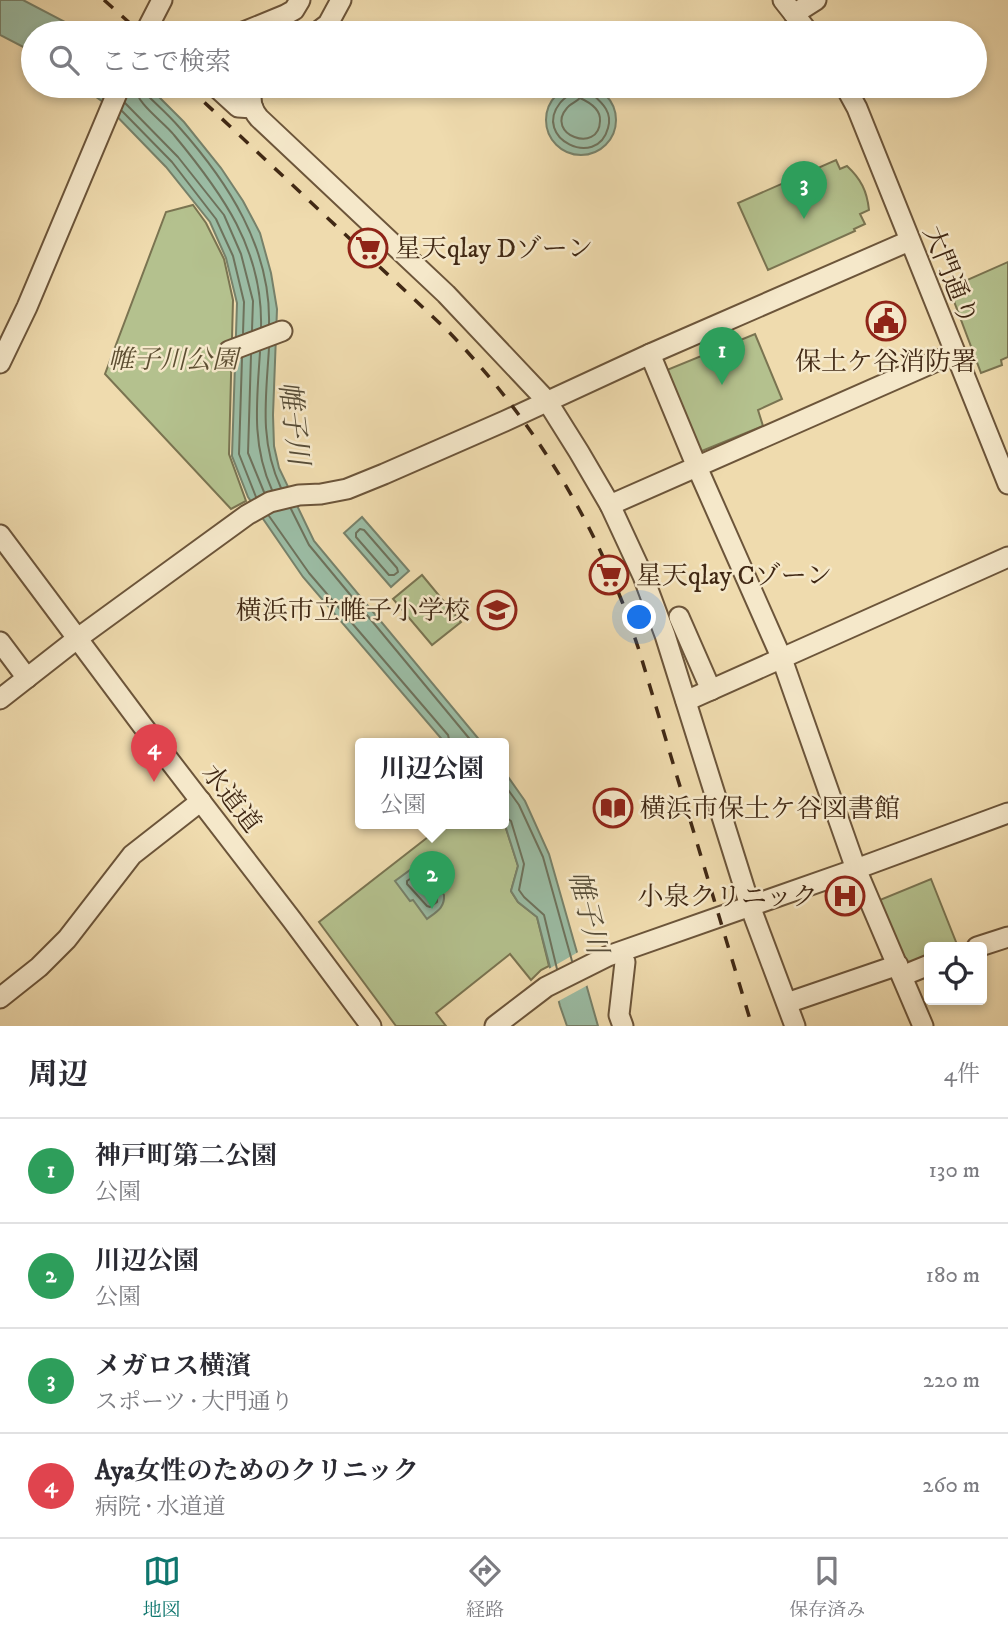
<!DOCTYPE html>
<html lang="ja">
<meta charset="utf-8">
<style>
:root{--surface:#fff;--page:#f7f7f7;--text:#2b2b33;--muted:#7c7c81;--line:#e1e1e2;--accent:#0f766e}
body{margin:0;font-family:"IM FELL DW Pica","Noto Serif JP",serif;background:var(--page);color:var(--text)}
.controls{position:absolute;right:21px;bottom:21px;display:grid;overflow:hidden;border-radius:7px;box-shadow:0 4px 10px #0003}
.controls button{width:63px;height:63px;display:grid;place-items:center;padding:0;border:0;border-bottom:2px solid var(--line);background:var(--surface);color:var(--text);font:35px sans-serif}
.you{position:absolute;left:640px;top:618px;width:24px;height:24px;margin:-18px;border:5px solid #fff;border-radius:50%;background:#1a73e8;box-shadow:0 0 0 10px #1a73e833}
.badge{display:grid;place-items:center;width:46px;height:46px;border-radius:50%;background:var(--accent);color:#fff;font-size:23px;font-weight:700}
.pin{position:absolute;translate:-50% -58px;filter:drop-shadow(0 2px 4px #0008)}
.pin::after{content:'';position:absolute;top:37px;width:24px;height:21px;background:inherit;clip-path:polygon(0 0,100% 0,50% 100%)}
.popup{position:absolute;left:355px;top:738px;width:154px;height:91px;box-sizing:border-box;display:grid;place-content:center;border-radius:7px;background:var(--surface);filter:drop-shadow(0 2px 5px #0005);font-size:23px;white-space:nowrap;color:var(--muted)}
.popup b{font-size:26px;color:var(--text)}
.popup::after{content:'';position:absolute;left:50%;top:100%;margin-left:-14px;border:14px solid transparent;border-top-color:var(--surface)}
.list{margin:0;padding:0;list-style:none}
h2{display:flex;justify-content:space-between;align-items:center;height:91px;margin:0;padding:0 28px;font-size:30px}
h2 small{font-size:23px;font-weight:400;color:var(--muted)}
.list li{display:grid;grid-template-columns:46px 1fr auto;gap:21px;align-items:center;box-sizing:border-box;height:105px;padding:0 28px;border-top:2px solid var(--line)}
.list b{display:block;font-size:26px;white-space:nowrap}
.list p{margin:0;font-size:23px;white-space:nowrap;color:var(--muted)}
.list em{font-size:23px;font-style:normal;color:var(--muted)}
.icon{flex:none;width:38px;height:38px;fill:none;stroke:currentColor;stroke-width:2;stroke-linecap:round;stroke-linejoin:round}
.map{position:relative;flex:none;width:1008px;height:1026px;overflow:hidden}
.search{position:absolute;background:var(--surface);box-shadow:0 4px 10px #0003;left:21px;right:21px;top:21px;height:77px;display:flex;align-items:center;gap:18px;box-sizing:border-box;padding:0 24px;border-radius:38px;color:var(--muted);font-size:26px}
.sheet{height:511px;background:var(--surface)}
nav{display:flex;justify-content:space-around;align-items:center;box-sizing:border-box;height:98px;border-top:2px solid var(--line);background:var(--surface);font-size:19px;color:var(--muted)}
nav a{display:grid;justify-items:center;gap:4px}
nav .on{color:var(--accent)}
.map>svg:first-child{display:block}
</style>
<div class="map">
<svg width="1008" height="1026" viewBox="0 0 1008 1026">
<rect width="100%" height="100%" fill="#efdbae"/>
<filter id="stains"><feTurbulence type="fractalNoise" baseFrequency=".00286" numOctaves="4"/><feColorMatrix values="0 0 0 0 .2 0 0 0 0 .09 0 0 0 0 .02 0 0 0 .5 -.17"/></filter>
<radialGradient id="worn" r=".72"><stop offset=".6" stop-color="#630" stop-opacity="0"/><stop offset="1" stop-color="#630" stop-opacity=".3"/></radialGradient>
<g fill="#b4c18e" stroke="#7a7451" stroke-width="2">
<path d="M836,160L840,169L847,166C861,179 867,191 869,210L860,214L865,224L854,229L855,231L768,270L738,203Z"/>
<path d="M193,205L206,223L224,259L233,300L229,454L246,501L231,509L105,374L166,212Z"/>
<path d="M1008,262V357L1001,360L1002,365L981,373L949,288Z"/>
<path d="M755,334L782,399L758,410L763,426L697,453L662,372Z"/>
<path d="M422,575L461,622L432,645L393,599Z"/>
<path d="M504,822L518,866L511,891L518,902L537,917L549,966L541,970L531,980L510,954L436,1013L446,1026H396L319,922L446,823H504Z"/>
<path d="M931,879L958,947H929V962L904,972L875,902Z"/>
</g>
<g fill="#9bbca4" stroke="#77816a" stroke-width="2">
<path d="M0,0H23L69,24L81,33H33V52L0,35Z"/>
<circle cx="581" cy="120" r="35"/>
<path d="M81,86H148L184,122L221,168L243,201L260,233L271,273L277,309L273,415L274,446L279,468L314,541L482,743H445L303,577L248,497L232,456L237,303L226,258L210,222L166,167L103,102Z"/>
<path d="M362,517L409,571L391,587L344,533Z"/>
<path d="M504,771L525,801L549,854L598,1026H567L560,1006L537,917L518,902L511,891L518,866L504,822Z"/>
<path d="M421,862L444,895C445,908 436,912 427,919L413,900L410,901L395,881Z"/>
</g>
<path fill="#efdbae" d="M580,951L590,984L555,1003L547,970Z"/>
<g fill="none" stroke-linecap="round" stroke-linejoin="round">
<g stroke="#6e725c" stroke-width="2">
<path d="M135,86C136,104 163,121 174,135C222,193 263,249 261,327"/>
<path d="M144,86L145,93C156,104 169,115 179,127C228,182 271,248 269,324"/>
<path d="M574,86L572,93C568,96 563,99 560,103C532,138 597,170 608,128C613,111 601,102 590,92L588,86"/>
<path d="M580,98C589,102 601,109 600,121C599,155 544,134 567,108C570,104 576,102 580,98Z"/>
<path d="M125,103L178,157L224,215L241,254L253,301L252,330"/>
<path d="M122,111L172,162L216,219L233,256L244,302L243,333"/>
<path d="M269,348C266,398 259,441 281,488"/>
<path d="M260,352C257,400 251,444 272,490"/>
<path d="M251,355L248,453L264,492"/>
<path d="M242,358L239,454L256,497"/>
<path d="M291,509L309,545L473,743"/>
<path d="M269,516L309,573L448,735L450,743"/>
<path d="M360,529L364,530L397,568L398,572L394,575H389L356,537V533Z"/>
<path d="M504,784L519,805L543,857L572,961"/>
<path d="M504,816L511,821L524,864L519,890L524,897L544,915L557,969"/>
<path d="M417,874H421L437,896V902L430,907L427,906L407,884V881Z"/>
</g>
<defs>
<g id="minor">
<path d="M783,0L809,33"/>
<path d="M794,14L816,0"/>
<path d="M145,33L162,0"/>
<path d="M241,33L285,15L294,10L300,0"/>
<path d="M316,33L328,24L341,0"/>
<path d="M215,86L238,107L253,108"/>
<path d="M254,86C249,97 251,109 259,118L446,294L547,401L579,452L610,505L643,576L665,635L750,906L795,1026"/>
<path d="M845,86L857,108L1008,484"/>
<path d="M229,351L282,331"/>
<path d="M650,354L697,467L782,659L856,869L923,1026"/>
<path d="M0,363L27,307L120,86"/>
<path d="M610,505L955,353"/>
<path d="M0,535L142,725L292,920L371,1026"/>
<path d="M679,617L711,690"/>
<path d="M0,642L27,678"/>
<path d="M0,699L78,638L192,555L247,515L270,502L299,495L321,494L347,489L384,474L505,421L650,354L909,241"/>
<path d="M686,701L1008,557"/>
<path d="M977,947L1008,937"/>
<path d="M902,976L929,965"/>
<path d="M0,998L39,967L67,939L132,855L201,801"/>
<path d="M787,1003L898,965"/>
<path d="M495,1026L546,987L608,956L856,869L1008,813"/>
<path d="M623,1026L619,1015L625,962"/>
</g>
</defs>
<use href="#minor" stroke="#6c553a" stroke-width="23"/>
<use href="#minor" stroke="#f5e8ca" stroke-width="19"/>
<g stroke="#402814" stroke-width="3.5" stroke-dasharray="12 12" stroke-linecap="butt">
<path d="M104,0L141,33"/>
<path d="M187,86L448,331C522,408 582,499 621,599C628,616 633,633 639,650L752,1026"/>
</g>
</g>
<defs>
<symbol id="supermarket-ring" viewBox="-11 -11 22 22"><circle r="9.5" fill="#f5e8ca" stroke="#8f2418" stroke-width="1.5"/><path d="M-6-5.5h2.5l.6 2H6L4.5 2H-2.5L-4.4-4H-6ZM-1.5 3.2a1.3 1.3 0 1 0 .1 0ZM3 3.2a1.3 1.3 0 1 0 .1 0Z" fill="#8f2418"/></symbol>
<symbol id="civic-ring" viewBox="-11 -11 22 22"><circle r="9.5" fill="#f5e8ca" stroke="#8f2418" stroke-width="1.5"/><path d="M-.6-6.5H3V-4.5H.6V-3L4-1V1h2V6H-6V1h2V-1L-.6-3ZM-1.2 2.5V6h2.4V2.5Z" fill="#8f2418"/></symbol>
<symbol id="school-ring" viewBox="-11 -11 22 22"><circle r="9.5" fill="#f5e8ca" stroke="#8f2418" stroke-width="1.5"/><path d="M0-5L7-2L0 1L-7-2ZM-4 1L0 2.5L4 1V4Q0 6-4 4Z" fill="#8f2418"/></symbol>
<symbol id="library-ring" viewBox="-11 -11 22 22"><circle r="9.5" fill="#f5e8ca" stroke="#8f2418" stroke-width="1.5"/><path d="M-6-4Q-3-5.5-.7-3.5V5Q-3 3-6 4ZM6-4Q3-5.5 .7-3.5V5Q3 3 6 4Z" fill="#8f2418"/></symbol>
<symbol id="hospital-ring" viewBox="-11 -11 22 22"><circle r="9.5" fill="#f5e8ca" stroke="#8f2418" stroke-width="1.5"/><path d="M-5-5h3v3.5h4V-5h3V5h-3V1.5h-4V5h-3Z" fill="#8f2418"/></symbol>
</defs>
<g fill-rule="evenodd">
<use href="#supermarket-ring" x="346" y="226" width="44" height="44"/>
<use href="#civic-ring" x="864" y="299" width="44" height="44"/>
<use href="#supermarket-ring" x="587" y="553" width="44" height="44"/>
<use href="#school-ring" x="475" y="588" width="44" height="44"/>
<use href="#library-ring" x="591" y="786" width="44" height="44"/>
<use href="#hospital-ring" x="823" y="874" width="44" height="44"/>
</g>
<g text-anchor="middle" stroke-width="5" stroke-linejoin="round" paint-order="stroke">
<g font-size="26" fill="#402814" stroke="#f5e8ca" text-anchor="start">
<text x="395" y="257">星天qlay Dゾーン</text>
<text x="886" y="370" text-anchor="middle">保土ケ谷消防署</text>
<text x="636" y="584">星天qlay Cゾーン</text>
<text x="470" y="619" text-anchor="end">横浜市立帷子小学校</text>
<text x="640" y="817">横浜市保土ケ谷図書館</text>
<text x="818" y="905" text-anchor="end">小泉クリニック</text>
</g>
<g font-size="26" fill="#402814" stroke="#f5e8ca">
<text transform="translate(951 275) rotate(68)" y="9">大門通り</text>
<text transform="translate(232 798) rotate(52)" y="9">水道道</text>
</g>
<g font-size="26" font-style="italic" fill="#5d4e32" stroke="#f5e8ca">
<text x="173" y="368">帷子川公園</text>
</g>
<g font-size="28" font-style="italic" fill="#574d38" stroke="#f5e8ca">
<text transform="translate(295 423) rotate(83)" y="10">帷子川</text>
<text transform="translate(589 912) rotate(76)" y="10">帷子川</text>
</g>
</g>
<rect width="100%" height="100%" filter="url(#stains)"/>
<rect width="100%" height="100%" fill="url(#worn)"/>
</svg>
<div class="controls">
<button><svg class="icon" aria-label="locate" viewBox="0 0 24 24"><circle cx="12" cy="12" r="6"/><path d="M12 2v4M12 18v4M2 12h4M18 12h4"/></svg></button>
</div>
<div class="you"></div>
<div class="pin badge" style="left:722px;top:385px;background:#2e9e5b">1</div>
<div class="pin badge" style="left:432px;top:909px;background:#2e9e5b">2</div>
<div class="popup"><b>川辺公園</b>公園</div>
<div class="pin badge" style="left:804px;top:219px;background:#2e9e5b">3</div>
<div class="pin badge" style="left:154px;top:782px;background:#e0444e">4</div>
<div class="search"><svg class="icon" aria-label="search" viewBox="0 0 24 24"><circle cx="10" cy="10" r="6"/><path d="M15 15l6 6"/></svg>ここで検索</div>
</div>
<section class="sheet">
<h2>周辺<small>4件</small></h2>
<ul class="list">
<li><span class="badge" style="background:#2e9e5b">1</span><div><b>神戸町第二公園</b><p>公園</p></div><em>130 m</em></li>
<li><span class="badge" style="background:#2e9e5b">2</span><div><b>川辺公園</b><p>公園</p></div><em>180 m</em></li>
<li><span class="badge" style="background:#2e9e5b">3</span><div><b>メガロス横濱</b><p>スポーツ · 大門通り</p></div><em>220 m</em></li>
<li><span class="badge" style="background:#e0444e">4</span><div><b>Aya女性のためのクリニック</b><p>病院 · 水道道</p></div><em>260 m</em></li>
</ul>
</section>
<nav>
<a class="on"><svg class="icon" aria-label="map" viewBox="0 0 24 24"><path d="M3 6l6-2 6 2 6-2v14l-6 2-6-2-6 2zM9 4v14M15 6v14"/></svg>地図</a>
<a><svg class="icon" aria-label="directions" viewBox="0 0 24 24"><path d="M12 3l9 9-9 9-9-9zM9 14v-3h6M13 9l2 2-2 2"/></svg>経路</a>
<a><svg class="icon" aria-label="saved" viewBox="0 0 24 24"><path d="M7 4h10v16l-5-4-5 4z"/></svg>保存済み</a>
</nav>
